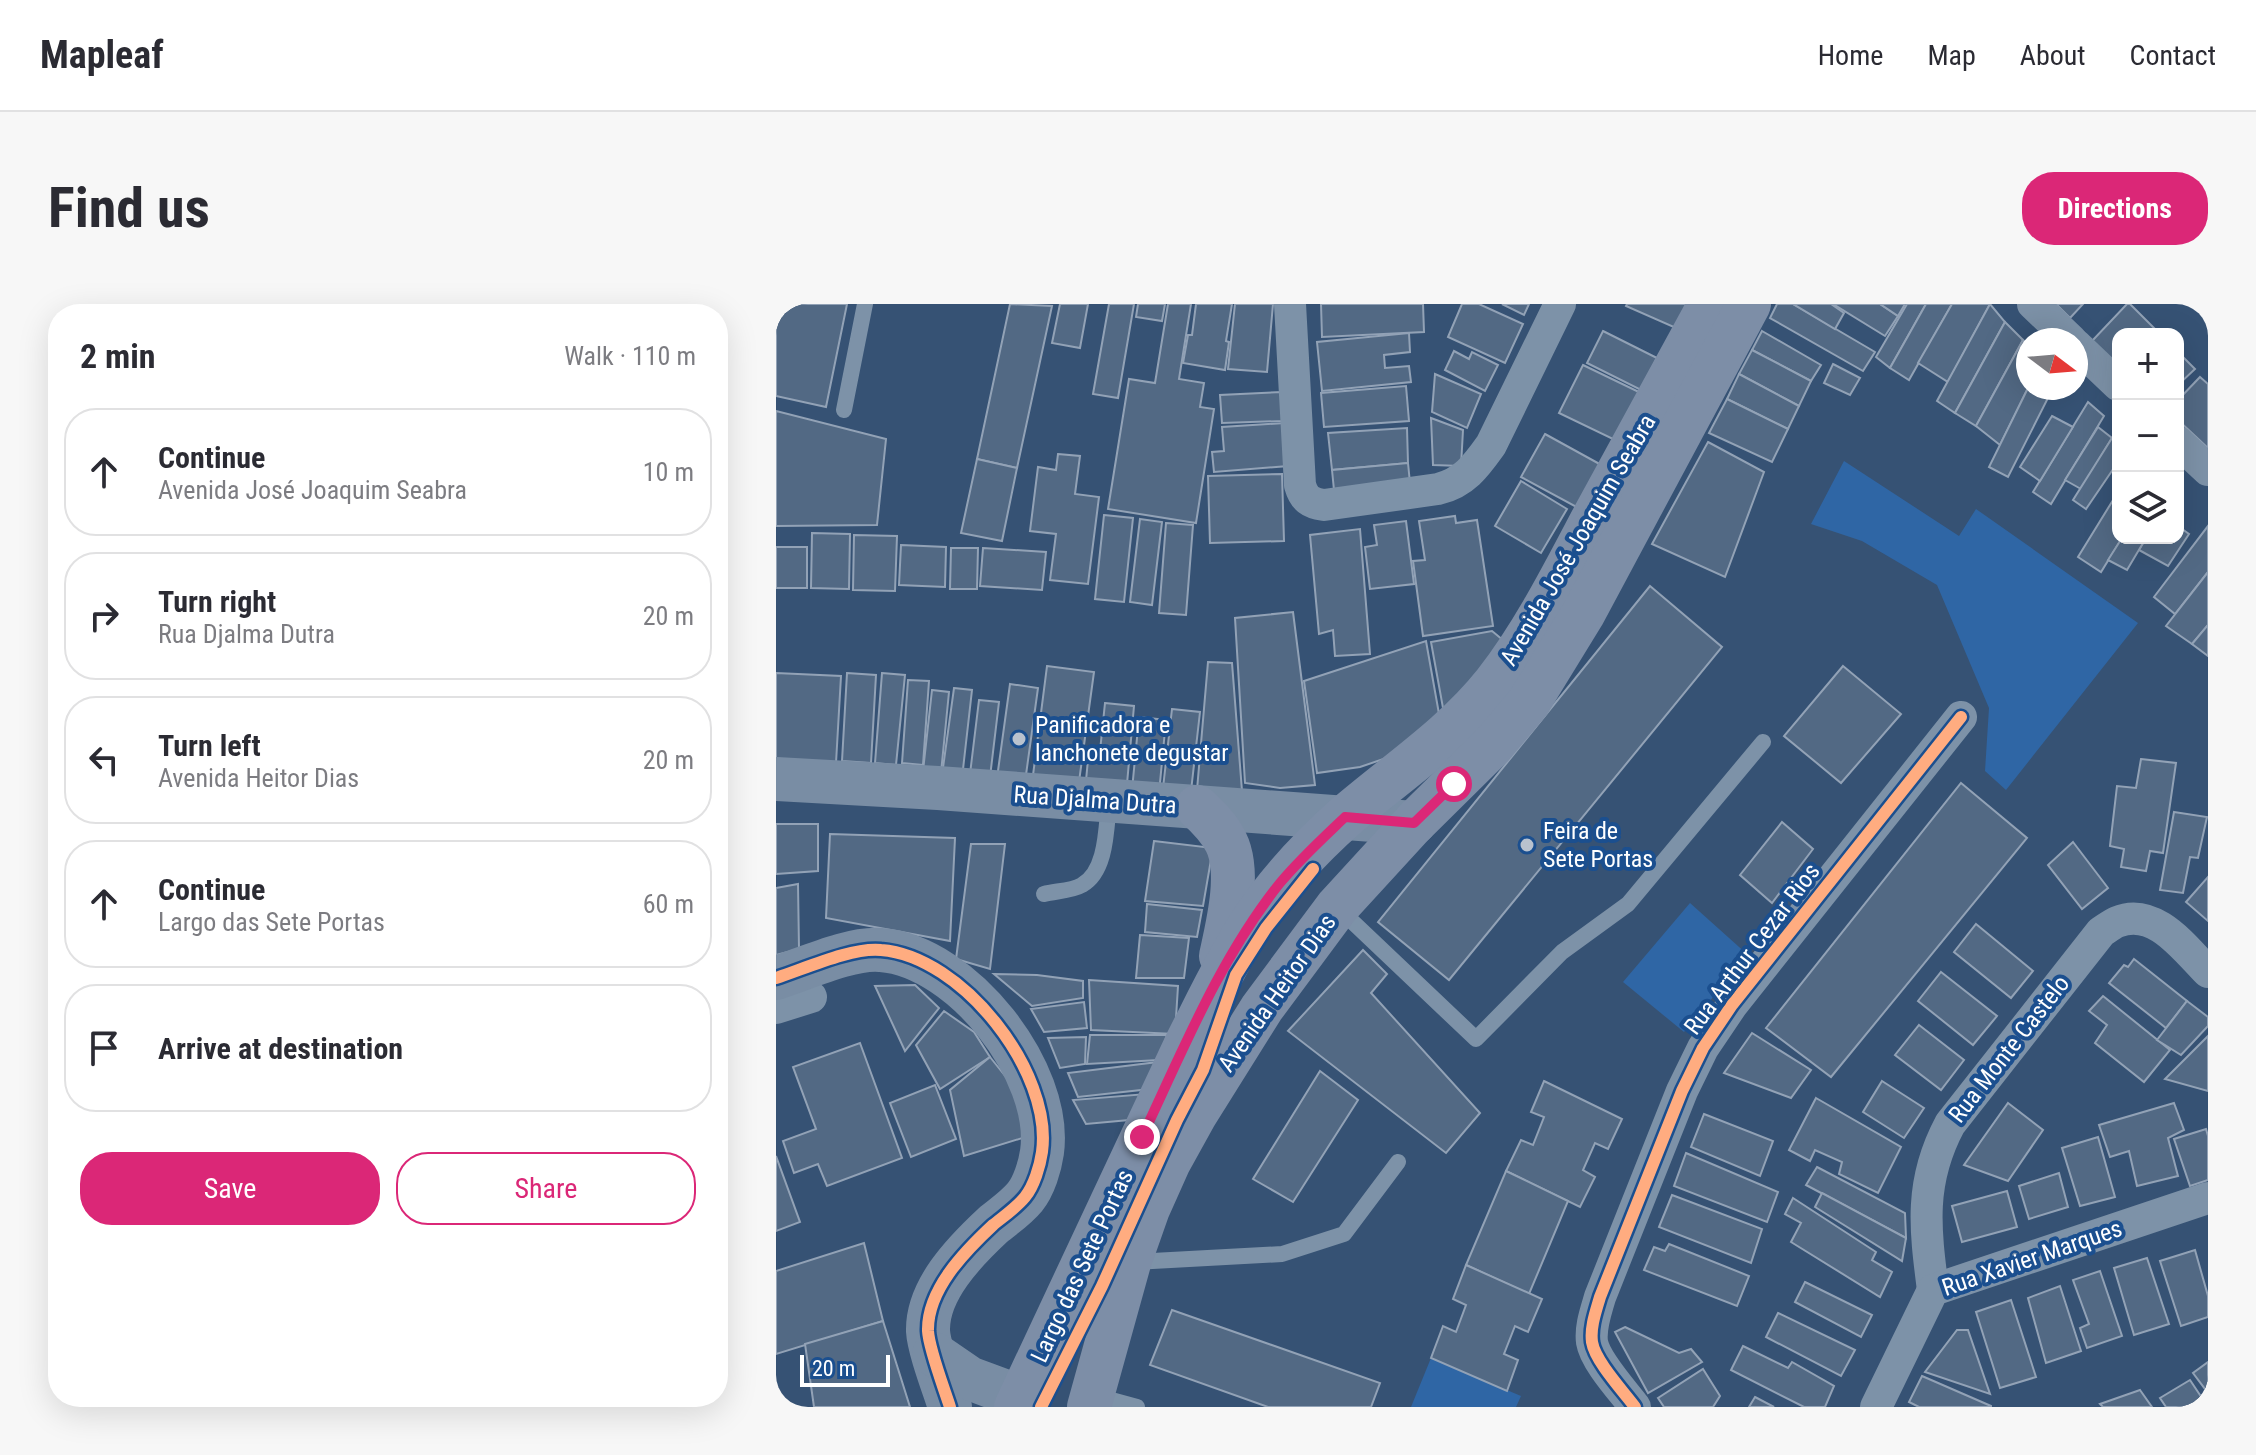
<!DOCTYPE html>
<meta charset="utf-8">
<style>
:root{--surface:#fff;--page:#f7f7f7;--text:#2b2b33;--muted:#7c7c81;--line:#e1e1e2;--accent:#db2777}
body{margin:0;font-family:"Roboto Condensed",sans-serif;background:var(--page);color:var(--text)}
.controls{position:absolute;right:24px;top:24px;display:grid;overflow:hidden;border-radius:16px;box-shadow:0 8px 32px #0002}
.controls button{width:72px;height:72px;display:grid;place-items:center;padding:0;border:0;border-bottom:2px solid var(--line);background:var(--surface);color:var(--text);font:40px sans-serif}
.compass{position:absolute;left:1240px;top:24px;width:72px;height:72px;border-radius:50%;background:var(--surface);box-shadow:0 8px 32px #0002;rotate:106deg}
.scale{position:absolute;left:24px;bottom:20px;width:90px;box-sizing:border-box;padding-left:8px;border:4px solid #fff;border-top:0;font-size:22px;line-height:28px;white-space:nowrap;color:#fff;-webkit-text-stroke:6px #1b4f8f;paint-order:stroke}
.stop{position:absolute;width:24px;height:24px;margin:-18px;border:6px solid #db2777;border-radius:50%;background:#fff}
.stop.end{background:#db2777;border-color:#fff;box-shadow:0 2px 8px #0008}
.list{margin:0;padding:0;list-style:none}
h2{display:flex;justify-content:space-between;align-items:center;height:104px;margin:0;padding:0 32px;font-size:34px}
h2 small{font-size:26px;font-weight:400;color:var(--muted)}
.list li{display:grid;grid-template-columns:52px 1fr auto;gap:24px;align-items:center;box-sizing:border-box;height:128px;margin:0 16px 16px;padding:0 16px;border:2px solid var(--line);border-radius:32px}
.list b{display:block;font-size:30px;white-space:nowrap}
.list p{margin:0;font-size:26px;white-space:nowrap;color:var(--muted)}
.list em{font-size:26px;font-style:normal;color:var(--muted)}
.actions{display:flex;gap:16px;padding:24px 32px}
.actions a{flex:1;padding:18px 0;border:2px solid var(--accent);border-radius:32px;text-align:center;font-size:28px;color:var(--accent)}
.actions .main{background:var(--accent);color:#fff}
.icon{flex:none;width:44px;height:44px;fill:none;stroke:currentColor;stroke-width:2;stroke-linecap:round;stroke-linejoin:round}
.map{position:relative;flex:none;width:1432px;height:1103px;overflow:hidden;border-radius:32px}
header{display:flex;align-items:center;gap:48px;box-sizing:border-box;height:112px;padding:0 40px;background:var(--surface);border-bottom:2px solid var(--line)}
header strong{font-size:38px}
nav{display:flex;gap:44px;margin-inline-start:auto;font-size:28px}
.intro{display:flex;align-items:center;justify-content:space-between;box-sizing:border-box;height:192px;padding:0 48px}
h1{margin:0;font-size:56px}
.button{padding:20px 36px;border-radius:32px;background:var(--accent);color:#fff;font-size:28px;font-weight:700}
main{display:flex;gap:48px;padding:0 48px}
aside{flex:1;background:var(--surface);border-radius:32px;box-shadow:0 8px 32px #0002}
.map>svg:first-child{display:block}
</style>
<header>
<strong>Mapleaf</strong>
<nav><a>Home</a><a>Map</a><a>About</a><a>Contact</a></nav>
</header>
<div class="intro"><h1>Find us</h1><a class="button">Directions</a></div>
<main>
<aside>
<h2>2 min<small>Walk · 110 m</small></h2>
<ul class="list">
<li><svg class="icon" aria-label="ahead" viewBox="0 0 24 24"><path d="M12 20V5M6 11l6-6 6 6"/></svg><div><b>Continue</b><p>Avenida José Joaquim Seabra</p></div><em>10 m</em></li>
<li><svg class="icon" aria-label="right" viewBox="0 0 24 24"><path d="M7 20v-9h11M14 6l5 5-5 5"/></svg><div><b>Turn right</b><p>Rua Djalma Dutra</p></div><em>20 m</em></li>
<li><svg class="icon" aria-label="left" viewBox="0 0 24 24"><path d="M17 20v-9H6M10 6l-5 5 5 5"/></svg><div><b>Turn left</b><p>Avenida Heitor Dias</p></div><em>20 m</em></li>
<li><svg class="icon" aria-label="ahead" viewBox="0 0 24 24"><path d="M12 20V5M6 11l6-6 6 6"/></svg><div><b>Continue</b><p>Largo das Sete Portas</p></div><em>60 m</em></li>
<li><svg class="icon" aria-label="arrive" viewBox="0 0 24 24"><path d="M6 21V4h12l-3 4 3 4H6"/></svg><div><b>Arrive at destination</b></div></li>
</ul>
<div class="actions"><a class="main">Save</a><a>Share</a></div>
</aside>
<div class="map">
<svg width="1432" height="1103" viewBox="0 0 1432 1103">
<rect width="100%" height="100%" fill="#365274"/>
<g fill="#2f66a5">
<path d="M1068,157L1183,232L1200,205L1362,319L1230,486L1209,467L1213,404L1161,281L1086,237L1035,220Z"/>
<path d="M914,599L972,651L908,728L847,678Z"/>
<path d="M655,1054L745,1092L740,1103H635Z"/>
</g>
<g fill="#526984" stroke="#92a2b6" stroke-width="2">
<path d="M0,0H71L50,103L0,92Z"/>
<path d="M234,0L276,2L241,164L201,155Z"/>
<path d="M284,0H312L304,44L276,39Z"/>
<path d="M333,0H358L342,94L317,90Z"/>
<path d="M362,0H389L386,17L360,13Z"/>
<path d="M392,0H415L403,75L428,79L424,103L438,105L420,219L332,205L353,75L379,79Z"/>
<path d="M420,0H456L450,37L453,38L449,66L407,59L412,31H416Z"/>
<path d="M459,0H497L491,68L452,65Z"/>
<path d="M545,0H647L648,28L546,33Z"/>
<path d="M686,0H703L747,20L729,59L672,33Z"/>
<path d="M726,0H753L748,11Z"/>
<path d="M851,0H921L909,28L850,2Z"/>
<path d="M1001,0H1017L1099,48L1087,67L994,14Z"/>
<path d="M1017,0H1055L1068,9L1059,25Z"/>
<path d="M1057,0H1104L1122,12L1109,32Z"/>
<path d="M1104,0H1129L1122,12Z"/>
<path d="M1131,0H1150L1114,64L1100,53Z"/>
<path d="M1150,0H1176L1133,76L1114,64Z"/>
<path d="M1176,0H1214L1172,78L1142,59Z"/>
<path d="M1214,0L1229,18L1179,109L1161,97Z"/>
<path d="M1280,0H1307L1294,14Z"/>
<path d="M1351,0H1354L1384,30H1342V62L1316,37Z"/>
<path d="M1229,18L1247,36L1200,122L1179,109Z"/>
<path d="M827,27L881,54L865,86L811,59Z"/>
<path d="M986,27L1045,61L1035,77L976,46Z"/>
<path d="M633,29L634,48L608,51L609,64L633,62L635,78L546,87L541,38Z"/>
<path d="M1247,36L1252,41V84L1224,141L1200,122Z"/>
<path d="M976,46L1035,77L1023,102L963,70Z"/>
<path d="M678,47L693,55L696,48L722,61L709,87L669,66Z"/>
<path d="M1402,48L1419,65L1402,81Z"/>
<path d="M1057,60L1084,74L1074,91L1048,79Z"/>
<path d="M807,61L865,89L841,137L783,109Z"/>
<path d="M659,70L705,90L691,124L656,108Z"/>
<path d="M963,70L1023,102L1012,125L951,95Z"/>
<path d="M1424,73L1432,80V144L1402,116V96Z"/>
<path d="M630,82L633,117L548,123L545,89Z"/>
<path d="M1252,84H1264L1274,90L1232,173L1213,163Z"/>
<path d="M506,88L507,117L446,119L444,91Z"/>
<path d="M951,95L1012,125L996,158L933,129Z"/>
<path d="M1312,98L1328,112L1275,200L1257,188Z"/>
<path d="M0,107L110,135L101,221L0,222Z"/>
<path d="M1276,112L1297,123L1264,177L1244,163Z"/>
<path d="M655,114L687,126L685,162L657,161Z"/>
<path d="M509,119L512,162L438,168L436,148L448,147L446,123Z"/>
<path d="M1322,123L1336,134L1305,185L1289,176Z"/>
<path d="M631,124L632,159L556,166L552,129Z"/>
<path d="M769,130L829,163L806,206L745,173Z"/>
<path d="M1336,134L1342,139V158L1310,205L1297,196Z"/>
<path d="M932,138L988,168L949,273L876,240Z"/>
<path d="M282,150L304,152L299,190L323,193L312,280L274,276L280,230L254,227L262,163L280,166Z"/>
<path d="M201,155L241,164L226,237L185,229Z"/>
<path d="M632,159L634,179L558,186L556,166Z"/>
<path d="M506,170L508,237L434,239L432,172Z"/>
<path d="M745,177L791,205L765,249L719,222Z"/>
<path d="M1342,188V234H1346L1325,268L1302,253Z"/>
<path d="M328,211L357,214L348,298L319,295Z"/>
<path d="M679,212L680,219L701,216L717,322L647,332L637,257L649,256L643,217Z"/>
<path d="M364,215L386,218L376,301L354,298Z"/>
<path d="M630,217L638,280L594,285L589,243L601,241L598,221Z"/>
<path d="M390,219L417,221L410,311L383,309Z"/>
<path d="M1402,222L1413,230L1392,262L1363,246L1370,234H1402Z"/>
<path d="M1432,222V268L1399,310L1378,293Z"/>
<path d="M584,225L594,350L559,352L557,326L543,330L534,231Z"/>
<path d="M36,229L74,230L73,285L35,284Z"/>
<path d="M78,231L121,232L119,287L77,286Z"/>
<path d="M1346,234H1370L1351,266L1332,256Z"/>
<path d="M125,241L170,243L169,283L123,281Z"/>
<rect x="0" y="243" width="31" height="41"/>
<path d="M175,244H202L201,285H174Z"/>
<path d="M207,244L270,248L266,286L204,282Z"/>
<path d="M1432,268V321L1416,340L1390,322Z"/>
<path d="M874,282L946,343L673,676L602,618Z"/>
<path d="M517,308L539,481L504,484L469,479L459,314Z"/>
<path d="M1432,321V352L1416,340Z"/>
<path d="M716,327L739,346L669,415L655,338Z"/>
<path d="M650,337L665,421L625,449L584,463L541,469L528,377Z"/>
<path d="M432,358L456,359L466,487L421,486Z"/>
<path d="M271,362L318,368L302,485L256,479Z"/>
<path d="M1067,362L1125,410L1065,479L1008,432Z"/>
<path d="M0,369L65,372L60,459L0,456Z"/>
<path d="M71,369L100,371L95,459L66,457Z"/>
<path d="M106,369L129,371L120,461L99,459Z"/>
<path d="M132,376L153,377L147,461L126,459Z"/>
<path d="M234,380L262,384L249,478L221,474Z"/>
<path d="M178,384L196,386L186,474L166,471Z"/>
<path d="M156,386L173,388L165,469L147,467Z"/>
<path d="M203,396L223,398L214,473L194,470Z"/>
<path d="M329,399L358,402L350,491L309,487L313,445L324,447Z"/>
<path d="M396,405L424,408L415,487L387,484Z"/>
<path d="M363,413L390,416L383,489L356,486Z"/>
<path d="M1365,455L1400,459L1387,549L1374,547L1370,567L1345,563L1348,545L1334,542L1341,482L1360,484Z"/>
<path d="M1185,479L1251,534L1055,773L990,724Z"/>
<path d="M1398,508L1431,513L1422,554L1414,553L1407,589L1384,586Z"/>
<path d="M1006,518L1037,545L996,599L964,571Z"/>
<path d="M0,520H42V567L0,570Z"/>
<path d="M54,530L179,534L174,637L50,614Z"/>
<path d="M378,537L437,544L427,602L369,597Z"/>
<path d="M1297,538L1332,584L1306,605L1272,561Z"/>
<path d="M195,540H229L214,665L180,655Z"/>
<path d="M1432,573V617L1410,598Z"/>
<path d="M22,580L23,645L0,651V584Z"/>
<path d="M371,600L426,606L421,633L369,628Z"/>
<path d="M1200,620L1257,667L1235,694L1178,648Z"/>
<path d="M364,631L413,634L408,674H360Z"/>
<path d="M587,646L611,670L595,689L704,809L670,849L512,727Z"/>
<path d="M1358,655L1411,697L1390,724L1333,679L1348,661L1352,663Z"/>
<path d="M1165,668L1221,712L1197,741L1142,697Z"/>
<path d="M218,670L261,671L307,677V694L256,702Z"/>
<path d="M313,676L402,682L399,730L315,726Z"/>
<path d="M139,681L163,704L129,747L99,682Z"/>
<path d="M1327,692L1394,746L1368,778L1319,739L1331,721L1313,707Z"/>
<path d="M1411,697L1432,713V722L1405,751L1381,736Z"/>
<path d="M308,698L311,724L268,728L255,705Z"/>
<path d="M168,707L198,728L214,753L164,785L140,741Z"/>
<path d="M1143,721L1188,756L1165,786L1119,751Z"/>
<path d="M976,729L1035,766L1015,794L948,769Z"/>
<path d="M314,731H391L383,756L311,760Z"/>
<path d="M1432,732V787L1389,775Z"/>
<path d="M310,733L309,760L284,764L272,734Z"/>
<path d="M84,739L126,854L51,882L42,860L18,869L7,837L40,825L17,763Z"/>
<path d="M214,753L246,793L256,831L188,852L174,786Z"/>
<path d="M382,758L374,785L302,793L292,769Z"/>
<path d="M544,767L582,796L517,898L477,875Z"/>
<path d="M768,777L846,815L832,845L819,839L807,866L819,873L804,903L730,867L745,836L757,841L768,813L755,808Z"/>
<path d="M1106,777L1148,804L1128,834L1087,808Z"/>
<path d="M159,781L180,835L135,853L114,799Z"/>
<path d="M370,790L364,815L310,820L297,796Z"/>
<path d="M1040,794L1125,843L1102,889L1063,870L1066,858L1039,846L1034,857L1013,846Z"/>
<path d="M1232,799L1267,826L1232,877L1188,861Z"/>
<path d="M1398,799L1408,826L1392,834L1402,872L1361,882L1353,847L1334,853L1323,821Z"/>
<path d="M928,810L997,837L984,872L915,843Z"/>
<path d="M1430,825L1432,832V876L1414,882L1398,835Z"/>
<path d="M1322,833L1339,893L1304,902L1286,844Z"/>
<path d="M910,849L1002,888L991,918L898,882Z"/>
<path d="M0,852L24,918L0,927Z"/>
<path d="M1041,863L1129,909L1130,934L1030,881Z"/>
<path d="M730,867L792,897L753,990L690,961Z"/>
<path d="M1283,869L1292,903L1253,915L1243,882Z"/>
<path d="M1231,887L1241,923L1186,938L1176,902Z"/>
<path d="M1046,889L1130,934L1126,957L1039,903Z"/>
<path d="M896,891L986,925L975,959L883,923Z"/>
<path d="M1017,894L1100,948L1096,956L1116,968L1104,993L1015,938L1025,919L1009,910Z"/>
<path d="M88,939L107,1017L0,1050V967Z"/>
<path d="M893,940L973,972L961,1002L868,966L878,943L889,947Z"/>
<path d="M1419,946L1432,992V1013L1405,1022L1384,957Z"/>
<path d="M1371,954L1393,1020L1358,1031L1338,964Z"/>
<path d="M690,961L766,995L752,1028L739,1022L728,1050L742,1056L731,1087L655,1054L667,1022L680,1028L690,1001L677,995Z"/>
<path d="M1324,967L1346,1032L1311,1044L1304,1024L1313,1020L1297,976Z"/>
<path d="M1029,978L1096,1011L1085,1033L1019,998Z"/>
<path d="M1284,982L1305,1047L1270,1059L1252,994Z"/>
<path d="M1235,996L1260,1073L1224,1084L1200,1008Z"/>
<path d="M396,1006L604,1079L595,1103H492L374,1061Z"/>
<path d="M1002,1009L1079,1046L1065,1072L990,1033Z"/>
<path d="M107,1017L134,1103H38L29,1040Z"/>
<path d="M849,1023L903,1049L915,1045L926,1058L872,1089L839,1028Z"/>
<path d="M1181,1026H1192L1214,1090L1149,1068Z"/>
<path d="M967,1042L1012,1064L1016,1058L1058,1082L1049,1103H1028L955,1066Z"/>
<path d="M1432,1058V1089L1417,1069Z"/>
<path d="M927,1065L944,1092L937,1103H888L882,1094Z"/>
<path d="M1146,1072L1215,1102V1103H1143L1133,1098Z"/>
<path d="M1414,1076L1432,1103H1390L1384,1094Z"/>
<path d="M1364,1086L1376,1103H1327L1324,1100Z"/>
<path d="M979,1093L998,1103H973Z"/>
</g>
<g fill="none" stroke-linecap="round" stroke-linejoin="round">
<g stroke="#7d92a8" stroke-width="16">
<path d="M68,106L89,0"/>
<path d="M268,590C279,587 296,587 306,581C331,567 330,524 333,498"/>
<path d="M562,604L700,735L786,648L852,600L987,438"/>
<path d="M358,958L506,950L568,930L622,858"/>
<path d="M317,1091L361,1103"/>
</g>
<g stroke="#7d92a8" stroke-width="32">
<path d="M514,0L524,181C528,195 534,199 548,201L662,185C688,179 700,162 715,141L784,0"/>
<path d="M1257,0L1295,36"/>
<path d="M1300,41L1342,81"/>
<path d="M1402,138L1432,166"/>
<path d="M0,704L35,693"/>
<path d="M1157,986C1149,924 1143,878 1174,820L1325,628C1330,625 1336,620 1341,618C1379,602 1409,645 1432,668"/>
<path d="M859,1103C847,1087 819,1057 816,1038C814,1023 820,1007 824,993L906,787L927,744L956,701L1185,413"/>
<path d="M1100,1103L1157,986L1432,894"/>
</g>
<g stroke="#798da4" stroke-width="44">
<path d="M0,475L162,484L638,519"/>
<path d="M0,674C28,665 76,643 105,646C186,652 277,768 266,848C264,862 258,882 249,893C240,904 228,912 217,921C188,948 151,986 152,1027C153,1045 168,1084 174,1103"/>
<path d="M158,1050L193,1074L244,1093"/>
</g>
<g stroke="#7d8ea7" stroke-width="44">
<path d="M421,503C433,514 443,524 450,538C465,568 452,620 445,652"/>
<path d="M240,1103L411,738C431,699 450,658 474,621C500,580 534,544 570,512C620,469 677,432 719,379C757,330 786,273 815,218C855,146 894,73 934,0"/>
<path d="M313,1103L353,959L372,905L393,858L419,811L486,704L561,603L638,519L717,441L753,398L807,310L973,0"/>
</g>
<defs>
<g id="cycleway">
<path d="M0,674C28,665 76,643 105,646C186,652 277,768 266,848C264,862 258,882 249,893C240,904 228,912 217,921C188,948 151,986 152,1027C153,1045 168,1084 174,1103"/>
<path d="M265,1103L326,982L401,816L427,766L460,671L490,624L537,565"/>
<path d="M859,1103C847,1087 819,1057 816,1038C814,1023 820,1007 824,993L906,787L927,744L956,701L1185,413"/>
</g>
</defs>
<use href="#cycleway" stroke="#1b4f8f" stroke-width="17"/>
<use href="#cycleway" stroke="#ffac80" stroke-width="12"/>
</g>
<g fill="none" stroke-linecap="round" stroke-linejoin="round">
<path stroke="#db2777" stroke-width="10" d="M366,833C407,746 444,654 504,579C524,555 547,534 569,513L638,519L678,480"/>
</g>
<g fill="#b9c2ce" stroke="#1b4f8f" stroke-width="3">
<circle cx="243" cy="435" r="8"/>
<circle cx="751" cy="541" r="8"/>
</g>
<g text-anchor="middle" stroke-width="8" stroke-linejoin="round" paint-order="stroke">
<g font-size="24" fill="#fff" stroke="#1b4f8f">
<text transform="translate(802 236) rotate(-60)" y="8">Avenida José Joaquim Seabra</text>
<text transform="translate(319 496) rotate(4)" y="8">Rua Djalma Dutra</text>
<text transform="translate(976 645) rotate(-53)" y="8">Rua Arthur Cezar Rios</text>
<text transform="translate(501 689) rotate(-55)" y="8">Avenida Heitor Dias</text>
<text transform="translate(1233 745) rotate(-52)" y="8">Rua Monte Castelo</text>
<text transform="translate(1256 954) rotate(-19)" y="8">Rua Xavier Marques</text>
<text transform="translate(306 962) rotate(-65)" y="8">Largo das Sete Portas</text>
</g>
<g font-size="24" fill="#fff" stroke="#1b4f8f" text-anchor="start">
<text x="259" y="429">Panificadora e<tspan x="259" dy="28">lanchonete degustar</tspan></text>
<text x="767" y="535">Feira de<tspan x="767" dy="28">Sete Portas</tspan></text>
</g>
</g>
</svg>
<div class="controls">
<button>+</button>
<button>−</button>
<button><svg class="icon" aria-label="layers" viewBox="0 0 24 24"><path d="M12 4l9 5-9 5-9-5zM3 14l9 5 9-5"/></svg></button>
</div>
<svg class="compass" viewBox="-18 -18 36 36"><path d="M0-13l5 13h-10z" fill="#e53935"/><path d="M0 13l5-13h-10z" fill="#7c7c81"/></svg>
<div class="scale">20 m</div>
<div class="stop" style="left:678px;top:480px"></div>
<div class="stop end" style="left:366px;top:833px"></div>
</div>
</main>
